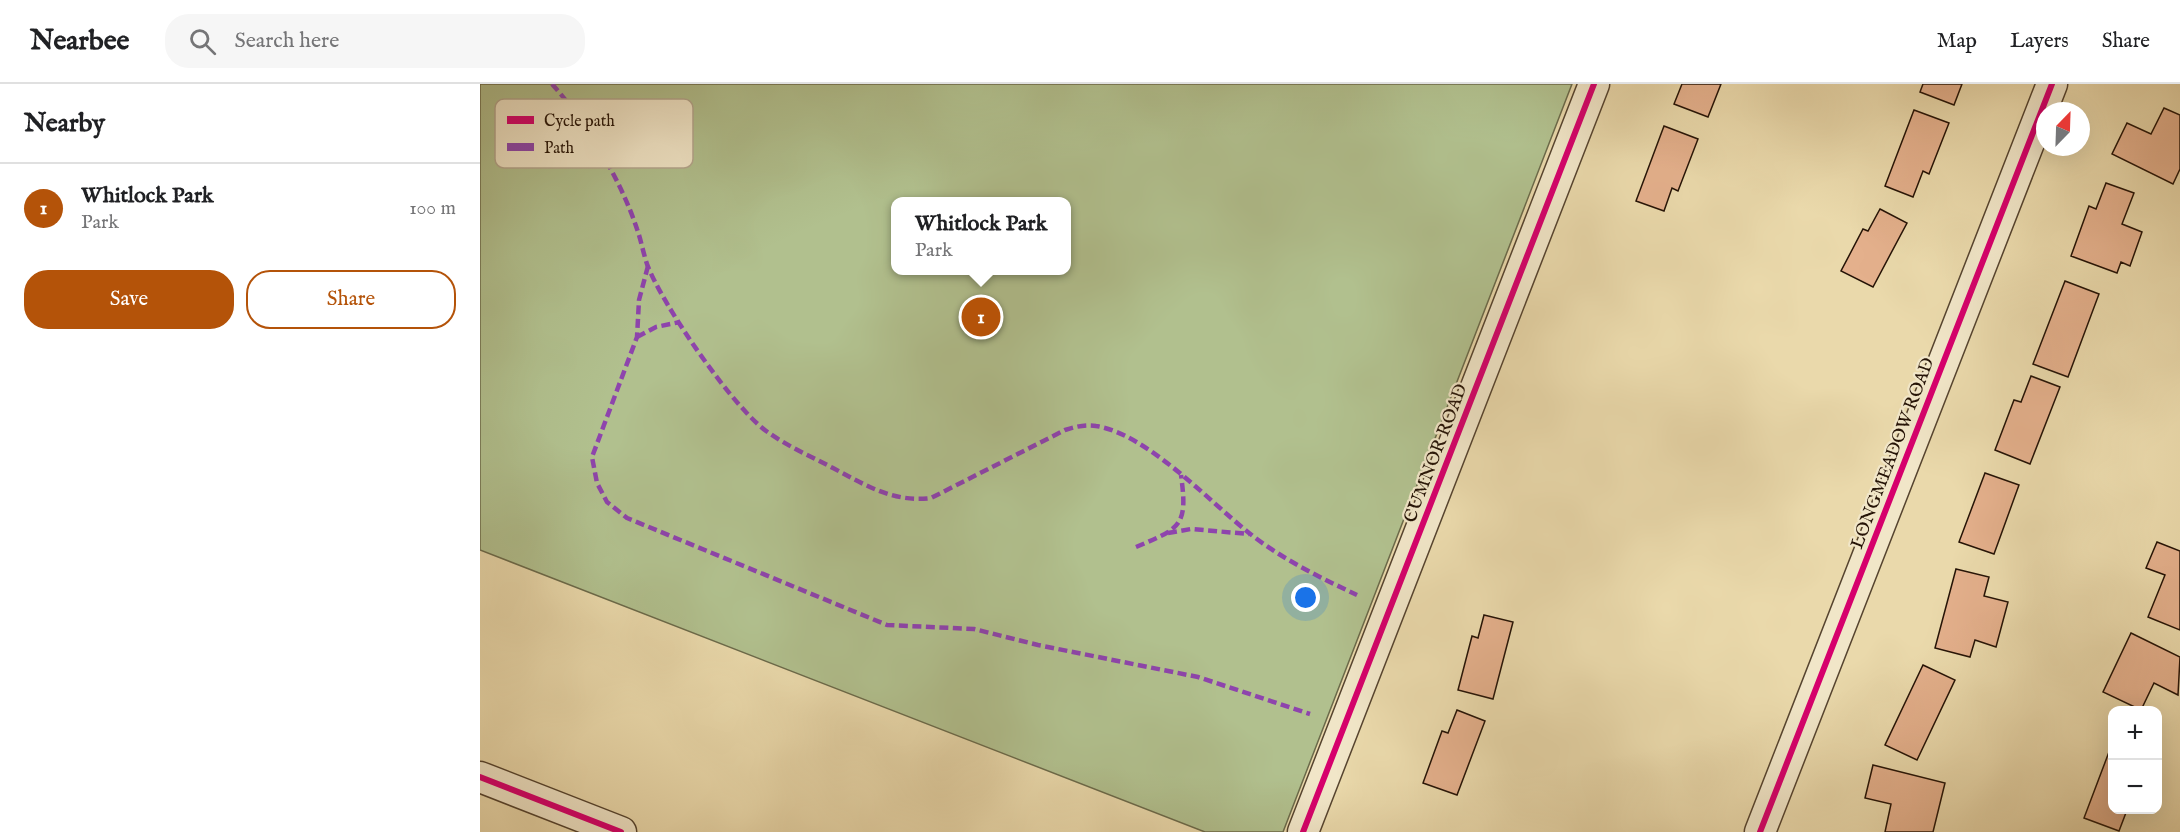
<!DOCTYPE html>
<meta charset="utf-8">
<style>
:root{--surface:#fff;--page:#f6f6f6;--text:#202124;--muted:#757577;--line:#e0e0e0;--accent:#b45309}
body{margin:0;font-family:"IM FELL English",serif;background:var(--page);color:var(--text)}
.controls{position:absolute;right:18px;bottom:18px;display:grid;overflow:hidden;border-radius:12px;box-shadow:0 6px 24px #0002}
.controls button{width:54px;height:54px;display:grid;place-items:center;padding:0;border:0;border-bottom:2px solid var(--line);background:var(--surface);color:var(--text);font:30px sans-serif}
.compass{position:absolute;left:1556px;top:18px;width:54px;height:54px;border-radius:50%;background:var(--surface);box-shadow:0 6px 24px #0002;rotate:23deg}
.you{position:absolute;left:826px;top:514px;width:21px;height:21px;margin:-15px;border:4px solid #fff;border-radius:50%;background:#1a73e8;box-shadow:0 0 0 9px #1a73e833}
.badge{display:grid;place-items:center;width:39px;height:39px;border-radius:50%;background:var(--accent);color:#fff;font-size:20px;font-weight:700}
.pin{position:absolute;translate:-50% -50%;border:3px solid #fff;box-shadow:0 2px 6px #0006}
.popup{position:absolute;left:411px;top:113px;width:180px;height:78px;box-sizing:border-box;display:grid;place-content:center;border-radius:12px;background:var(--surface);filter:drop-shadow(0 2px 4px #0005);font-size:20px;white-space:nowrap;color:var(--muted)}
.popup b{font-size:22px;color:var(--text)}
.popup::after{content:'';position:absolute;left:50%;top:100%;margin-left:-12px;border:12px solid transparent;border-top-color:var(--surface)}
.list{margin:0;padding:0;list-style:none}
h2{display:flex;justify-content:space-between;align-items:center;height:78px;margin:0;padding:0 24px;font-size:26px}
h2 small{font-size:20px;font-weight:400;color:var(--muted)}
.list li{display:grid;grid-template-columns:39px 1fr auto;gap:18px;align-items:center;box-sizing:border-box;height:90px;padding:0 24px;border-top:2px solid var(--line)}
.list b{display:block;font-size:22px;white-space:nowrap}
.list p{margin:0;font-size:20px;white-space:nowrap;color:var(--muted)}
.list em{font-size:20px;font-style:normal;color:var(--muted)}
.actions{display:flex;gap:12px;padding:18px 24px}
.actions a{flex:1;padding:14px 0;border:2px solid var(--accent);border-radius:24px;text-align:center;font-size:21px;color:var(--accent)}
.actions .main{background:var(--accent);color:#fff}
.icon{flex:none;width:33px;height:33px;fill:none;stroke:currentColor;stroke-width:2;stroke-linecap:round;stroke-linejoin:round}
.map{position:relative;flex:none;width:1700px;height:748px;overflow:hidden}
header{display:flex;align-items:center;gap:36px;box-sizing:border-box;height:84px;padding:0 30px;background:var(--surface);border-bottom:2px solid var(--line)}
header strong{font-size:28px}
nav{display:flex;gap:33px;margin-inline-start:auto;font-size:21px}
.search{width:420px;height:54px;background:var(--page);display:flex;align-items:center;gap:15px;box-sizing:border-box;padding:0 21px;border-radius:24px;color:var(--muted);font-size:22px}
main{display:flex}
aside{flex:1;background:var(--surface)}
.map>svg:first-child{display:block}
</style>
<header>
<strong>Nearbee</strong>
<div class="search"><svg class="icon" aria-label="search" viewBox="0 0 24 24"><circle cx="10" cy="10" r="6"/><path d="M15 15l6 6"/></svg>Search here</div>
<nav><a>Map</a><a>Layers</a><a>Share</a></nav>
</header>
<main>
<aside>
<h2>Nearby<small></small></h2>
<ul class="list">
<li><span class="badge">1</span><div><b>Whitlock Park</b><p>Park</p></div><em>100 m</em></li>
</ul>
<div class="actions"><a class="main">Save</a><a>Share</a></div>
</aside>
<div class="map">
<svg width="1700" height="748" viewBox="0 0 1700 748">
<rect width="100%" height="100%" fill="#ead9ab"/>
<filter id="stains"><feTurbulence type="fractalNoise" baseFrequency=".00333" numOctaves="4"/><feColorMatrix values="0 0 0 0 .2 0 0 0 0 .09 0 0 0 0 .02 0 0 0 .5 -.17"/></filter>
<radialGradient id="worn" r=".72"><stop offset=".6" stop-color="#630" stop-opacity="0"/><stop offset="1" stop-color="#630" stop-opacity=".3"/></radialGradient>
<path fill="#b1c08e" stroke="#6b6a4a" stroke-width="1.5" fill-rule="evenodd" d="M0,0H1092L803,748H725L0,466ZM416,118H586V186H416Z"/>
<g fill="#e4b08c" stroke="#251306" stroke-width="1.5">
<path d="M1202,0H1241L1228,33L1194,20Z"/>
<path d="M1443,0H1482L1474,21L1440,8Z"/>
<path d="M1684,24L1700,31V85L1693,100L1632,70L1647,39L1671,50Z"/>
<path d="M1434,26L1469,39L1449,90L1443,87L1433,113L1405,102Z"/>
<path d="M1184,42L1218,55L1198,107L1192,104L1184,127L1156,117Z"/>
<path d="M1626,99L1654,109L1642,140L1662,148L1650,182L1641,178L1637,189L1591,172L1609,122L1616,125Z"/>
<path d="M1400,125L1427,139L1393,203L1361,187L1383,145L1388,147Z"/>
<path d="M1585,197L1619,210L1588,293L1553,280Z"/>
<path d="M1551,292L1580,303L1550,380L1515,366L1534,316L1541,318Z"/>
<path d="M1505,389L1539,401L1514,470L1479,458Z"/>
<path d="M1677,458L1700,467V546L1668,533L1685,491L1666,484Z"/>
<path d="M1476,485L1509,493L1504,512L1528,518L1516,563L1495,556L1490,573L1455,564Z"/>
<path d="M1004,531L1033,538L1013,615L978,606L992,552L998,554Z"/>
<path d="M1651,549L1700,573L1698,611L1674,599L1661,626L1623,608Z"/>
<path d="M1443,581L1475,596L1437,676L1405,661Z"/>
<path d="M977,626L1005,637L977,711L943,699L962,647L968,649Z"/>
<path d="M1632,660V726H1647L1639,747L1604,734Z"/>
<path d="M1393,681L1465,699L1453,748H1405L1411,720L1385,714Z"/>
</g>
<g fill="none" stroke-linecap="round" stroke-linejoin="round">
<defs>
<g id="minor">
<path d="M0,693L141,748"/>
<path d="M823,748L1114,0"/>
<path d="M1280,748L1572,0"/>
</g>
</defs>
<use href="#minor" stroke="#56442f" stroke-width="33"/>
<use href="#minor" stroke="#f1e6c8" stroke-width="30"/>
<g stroke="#8e44ad" stroke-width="4.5" stroke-dasharray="9 4.5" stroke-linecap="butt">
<path d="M72,0C106,38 141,96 157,145C161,156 163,168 167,180C181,219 255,327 289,349C309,363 332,373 353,384C385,401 414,419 451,414L585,346C595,343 605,340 616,342C667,350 729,417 769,449C802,475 839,493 877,511"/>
<path d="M168,182L159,216L157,253L112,373L117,399L127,418L147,434L407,541L494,545L558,561L718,593L830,630"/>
<path d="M157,253L176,243L200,238"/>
<path d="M688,449L711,445L769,450"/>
<path d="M656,463C701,444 708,442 701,391"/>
</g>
<defs>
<g id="cycleway">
<path d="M0,693L141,748"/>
<path d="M823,748L1114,0"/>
<path d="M1280,748L1572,0"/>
</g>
</defs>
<use href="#cycleway" stroke="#f1e6c8" stroke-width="10"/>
<use href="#cycleway" stroke="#d6006c" stroke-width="6"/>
</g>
<g text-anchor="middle" stroke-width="4.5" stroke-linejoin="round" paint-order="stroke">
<g font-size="18" fill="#251306" stroke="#f1e6c8">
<text transform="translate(955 369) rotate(-69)" y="6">CUMNOR ROAD</text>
<text transform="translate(1412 369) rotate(-69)" y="6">LONGMEADOW ROAD</text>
</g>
</g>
<rect x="15" y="15" width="198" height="69" rx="9" fill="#f1e6c8" stroke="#b4a78e" stroke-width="1.5"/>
<rect x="27" y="32" width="27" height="8" fill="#d6006c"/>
<rect x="27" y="59" width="27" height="8" fill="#8e44ad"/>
<g font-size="16" fill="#251306">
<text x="64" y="42">Cycle path</text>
<text x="64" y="69">Path</text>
</g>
<rect width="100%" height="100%" filter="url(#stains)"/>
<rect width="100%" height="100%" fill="url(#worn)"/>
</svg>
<div class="controls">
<button>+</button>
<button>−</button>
</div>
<svg class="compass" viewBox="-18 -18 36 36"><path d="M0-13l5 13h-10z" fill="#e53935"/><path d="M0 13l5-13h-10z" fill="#757577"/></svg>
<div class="you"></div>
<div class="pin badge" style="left:501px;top:233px">1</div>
<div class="popup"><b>Whitlock Park</b>Park</div>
</div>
</main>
